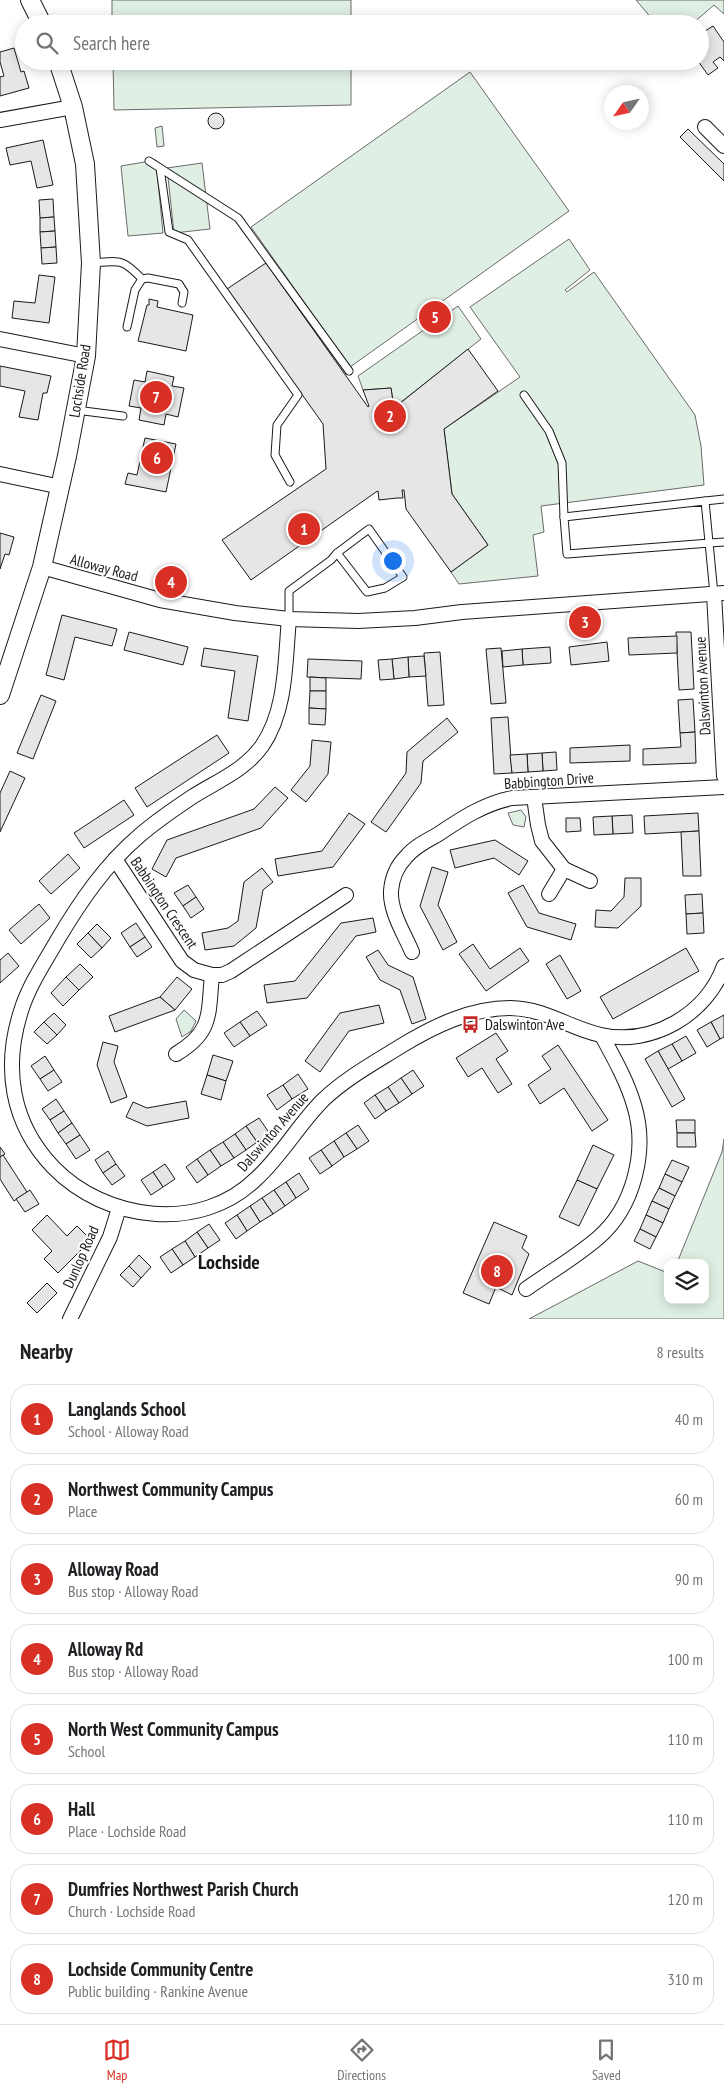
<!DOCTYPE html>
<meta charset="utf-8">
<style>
:root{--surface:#fff;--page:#f2f2f2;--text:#202124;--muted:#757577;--line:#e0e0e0;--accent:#d93025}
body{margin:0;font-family:"PT Sans Narrow",sans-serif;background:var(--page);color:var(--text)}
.controls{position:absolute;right:15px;bottom:15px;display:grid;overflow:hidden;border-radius:10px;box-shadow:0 2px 12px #0003}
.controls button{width:45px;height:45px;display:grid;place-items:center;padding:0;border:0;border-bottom:1px solid var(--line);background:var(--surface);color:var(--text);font:25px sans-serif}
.compass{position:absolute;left:604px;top:85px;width:45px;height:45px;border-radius:50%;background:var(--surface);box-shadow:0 2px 12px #0003;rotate:236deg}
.you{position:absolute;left:392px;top:560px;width:18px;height:18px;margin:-12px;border:4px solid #fff;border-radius:50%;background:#1a73e8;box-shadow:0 0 0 8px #1a73e833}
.badge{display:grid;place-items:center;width:32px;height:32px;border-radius:50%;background:var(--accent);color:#fff;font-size:16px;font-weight:700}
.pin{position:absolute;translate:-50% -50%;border:2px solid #fff;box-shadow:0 1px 5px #0006}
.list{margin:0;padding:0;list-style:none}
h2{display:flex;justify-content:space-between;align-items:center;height:65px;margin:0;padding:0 20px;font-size:21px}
h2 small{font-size:16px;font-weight:400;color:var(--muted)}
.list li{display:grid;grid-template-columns:32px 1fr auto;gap:15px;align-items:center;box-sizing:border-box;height:70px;margin:0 10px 10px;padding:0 10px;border:1px solid var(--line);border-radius:20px}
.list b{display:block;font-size:19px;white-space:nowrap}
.list p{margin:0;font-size:16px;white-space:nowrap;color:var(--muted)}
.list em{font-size:16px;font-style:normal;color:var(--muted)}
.icon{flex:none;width:28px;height:28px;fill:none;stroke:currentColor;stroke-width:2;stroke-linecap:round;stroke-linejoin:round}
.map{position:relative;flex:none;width:724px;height:1319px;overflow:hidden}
.search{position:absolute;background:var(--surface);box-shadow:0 2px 12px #0003;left:15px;right:15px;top:15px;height:55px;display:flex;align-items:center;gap:12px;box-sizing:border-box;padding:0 18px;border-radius:28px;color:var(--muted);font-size:19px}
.sheet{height:705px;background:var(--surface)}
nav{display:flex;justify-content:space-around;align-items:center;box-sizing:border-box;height:70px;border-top:1px solid var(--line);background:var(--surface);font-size:14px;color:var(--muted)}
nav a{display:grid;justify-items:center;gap:2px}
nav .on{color:var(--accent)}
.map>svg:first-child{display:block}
</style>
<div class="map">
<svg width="724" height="1319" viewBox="0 0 724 1319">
<rect width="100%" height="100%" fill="#fff"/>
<g fill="#e0efe3" stroke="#6a6a6a">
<rect x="112" y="0" width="239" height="24"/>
<path d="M636,0H724V14L714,5L692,24H653V20Z"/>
<path d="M113,61H351V105L114,110Z"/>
<path d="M470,72L569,211L350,367L251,227Z"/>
<path d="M162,126L164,146L157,147L155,128Z"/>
<path d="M156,160L163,233L128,236L121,166Z"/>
<path d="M202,163L210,229L174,233L167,168Z"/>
<path d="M569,239L590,270L565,290L567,292L594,272L695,415L701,446L704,485L541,506L544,532L533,535L538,576L459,584L451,572L488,545L452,494L444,429L520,377L470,307Z"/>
<path d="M458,306L481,339L396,406L397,408H394L391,388L363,390L358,376Z"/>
<path d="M521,810L526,817L524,827L513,825L508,813Z"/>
<path d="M184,1010L196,1021L191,1031L182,1037L176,1019Z"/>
<path d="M724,1139V1319H529L638,1261L668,1273V1300H705V1263H677L722,1152Z"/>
</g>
<g fill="#e6e6e6" stroke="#1a1a1a">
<path d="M713,26L724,42V61L720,57L713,62L718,68L708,75L698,61H700V41L705,38L702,33Z"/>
<path d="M14,48L21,72L24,71L29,88L0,96V77L4,76L0,62V52Z"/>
<circle cx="216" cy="121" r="8"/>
<path d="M688,129L724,164V181L680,137Z"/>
<path d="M43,140L53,185L37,188L31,161L10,165L6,148Z"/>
<path d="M53,199L54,217L40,218L39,200Z"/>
<path d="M54,217L55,231L40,232V218Z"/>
<path d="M55,231L56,247L41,248L40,232Z"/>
<path d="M56,247L57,263L42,264L41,248Z"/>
<path d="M266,263L368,407L369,406L363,390L391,388L394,408L468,349L498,391L444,429L452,494L488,545L451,572L406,509L404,490H402L403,498H397L379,500L378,491L376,492L251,580L222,540L326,469L323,424L227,289Z"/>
<path d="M39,275L55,277L49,323L12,318L14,301L35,303Z"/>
<path d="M149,299L158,301L157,307L193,315L186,351L138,341L147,305H149Z"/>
<path d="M0,366L51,376L47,393H43L38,420L19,417L25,391L0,386Z"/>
<path d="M147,371L174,377L172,386L184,388L178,417L166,414L164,425L139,420L141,408L129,406L134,380L145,382Z"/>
<path d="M145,438L176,444L166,492L125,484L128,473L137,475Z"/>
<path d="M0,533L14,537L9,555L5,554L0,569Z"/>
<path d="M62,615L117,629L112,646L75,637L64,680L46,675Z"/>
<path d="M129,632L188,647L183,665L124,650Z"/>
<path d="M676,632H691L694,689L679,690Z"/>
<path d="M677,636V653L629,655L628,638Z"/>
<path d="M607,642L609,661L571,665L569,647Z"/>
<path d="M550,647L551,663L523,665L522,649Z"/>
<path d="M204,648L258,656L248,721L228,718L235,671L201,666Z"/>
<path d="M501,648L506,703L491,704L486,649Z"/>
<path d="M522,649L523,665L503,667L502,651Z"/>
<path d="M440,652L444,705L428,706L424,653Z"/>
<path d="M424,656L426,676L409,677L408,657Z"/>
<path d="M408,657L409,677L394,679L392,659Z"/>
<path d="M308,659L362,661L361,679L307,677Z"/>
<path d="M392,659L394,679L380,680L378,660Z"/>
<path d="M310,677L326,678V691H310Z"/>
<path d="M310,691H326V709L309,708Z"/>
<path d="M41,695L56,701L33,759L17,753Z"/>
<path d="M693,699L695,732L680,733L678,700Z"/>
<path d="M309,708L326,709L325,725L309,724Z"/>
<path d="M508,717L512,773L494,774L491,718Z"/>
<path d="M447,718L458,732L423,761L421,783L386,832L371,822L406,773L407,752Z"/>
<path d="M695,732L696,763L643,765V749L681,747L680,733Z"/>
<path d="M217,735L229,753L147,807L135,788Z"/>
<path d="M312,740L331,742L328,774L306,802L291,790L310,766Z"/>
<path d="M630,745V761L570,763V748Z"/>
<path d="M556,752L557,770L543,771L542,753Z"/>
<path d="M542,753L543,771L528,772L527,754Z"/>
<path d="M527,754L528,772L512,773L510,755Z"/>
<path d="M10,771L25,778L0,832V793Z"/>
<path d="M275,787L288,798L261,828L176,858L166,877L152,869L167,840L254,809Z"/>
<path d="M124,800L134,815L84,848L74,833Z"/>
<path d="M349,813L365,824L333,867L278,876L275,859L322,851Z"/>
<path d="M698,813L699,831L645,834L644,816Z"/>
<path d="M632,815L633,833L613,834L612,816Z"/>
<path d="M612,816L613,834L594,835L593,817Z"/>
<path d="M566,818H580L581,831L566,832Z"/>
<path d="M699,831L701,876H683L681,832Z"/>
<path d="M495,840L528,861L519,875L494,858L455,868L450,850Z"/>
<path d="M68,854L80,868L51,894L39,881Z"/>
<path d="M432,867L448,872L438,905L457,942L443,950L420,906Z"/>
<path d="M262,868L273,882L263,890L256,928L234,946L205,950L202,933L228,928L238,921L244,882Z"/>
<path d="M625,878H641V906L618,928L595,927L596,910L611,911L624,897Z"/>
<path d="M188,885L196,897L183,906L174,893Z"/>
<path d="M523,885L539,913L576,924L571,940L527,927L508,893Z"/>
<path d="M702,894L703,913L686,914L685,895Z"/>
<path d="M196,897L204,909L191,918L183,906Z"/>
<path d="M39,904L50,918L21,944L9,930Z"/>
<path d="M703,913L704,933L687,934L686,914Z"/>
<path d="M373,918L376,932L356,936L307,998L267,1003L264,985L295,981L341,923Z"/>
<path d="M136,923L145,937L130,947L121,933Z"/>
<path d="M97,924L111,938L102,948L88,933Z"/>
<path d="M88,933L102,948L91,958L77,944Z"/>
<path d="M145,937L152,947L137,957L130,947Z"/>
<path d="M473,944L490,969L520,948L529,961L486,991L459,954Z"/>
<path d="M686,948L699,971L613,1019L600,997Z"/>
<path d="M378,950L388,965L413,977L426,1019L412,1024L400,990L380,980L366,957Z"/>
<path d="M8,953L19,966L0,983V960Z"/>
<path d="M560,955L581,991L567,999L546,964Z"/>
<path d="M80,964L93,977L79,990L66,977Z"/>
<path d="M66,977L79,990L63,1006L51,993Z"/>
<path d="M177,977L192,989L175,1010L160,997Z"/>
<path d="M160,997L175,1010L115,1032L109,1016Z"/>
<path d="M379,1005L384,1023L349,1031L320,1072L305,1061L340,1013Z"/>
<path d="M257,1011L267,1025L250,1036L240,1022Z"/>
<path d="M54,1013L66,1025L57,1035L44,1022Z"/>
<path d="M724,1015V1037L720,1039L711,1022Z"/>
<path d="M44,1022L57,1035L47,1044L34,1032Z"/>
<path d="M240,1022L250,1036L234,1047L224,1033Z"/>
<path d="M711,1022L720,1039L707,1047L697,1030Z"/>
<path d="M496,1033L508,1051L496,1059L512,1084L498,1093L482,1068L468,1077L456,1058Z"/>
<path d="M686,1036L696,1053L682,1061L672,1044Z"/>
<path d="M103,1042L118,1046L114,1062L127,1097L111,1103L97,1065Z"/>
<path d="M672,1044L682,1061L668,1069L658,1051Z"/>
<path d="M558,1045L608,1120L592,1131L564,1088L540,1104L528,1085L551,1069L542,1056Z"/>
<path d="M658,1051L685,1099L672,1107L645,1059Z"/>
<path d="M213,1055L233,1061L226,1081L207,1075Z"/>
<path d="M45,1056L54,1070L40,1079L31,1066Z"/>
<path d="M54,1070L62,1082L48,1091L40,1079Z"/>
<path d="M413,1070L424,1086L412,1094L401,1078Z"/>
<path d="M298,1074L308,1089L292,1099L283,1085Z"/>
<path d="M207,1075L226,1081L221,1100L201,1094Z"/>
<path d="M401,1078L412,1094L399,1103L388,1087Z"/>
<path d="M283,1085L292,1099L277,1110L267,1095Z"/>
<path d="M388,1087L399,1103L386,1111L375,1095Z"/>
<path d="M375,1095L386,1111L375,1119L364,1103Z"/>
<path d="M56,1099L64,1111L50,1120L42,1109Z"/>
<path d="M186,1101L189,1118L147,1126L126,1117L133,1102L147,1108Z"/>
<path d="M64,1111L72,1123L58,1133L50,1120Z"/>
<path d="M259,1118L270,1134L257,1142L246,1126Z"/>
<path d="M676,1120H695V1133H677Z"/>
<path d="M72,1123L80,1135L66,1144L58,1133Z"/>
<path d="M358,1125L369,1141L357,1149L346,1133Z"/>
<path d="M246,1126L257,1142L246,1150L235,1134Z"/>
<path d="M346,1133L357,1149L344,1157L334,1141Z"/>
<path d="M677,1133H695L696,1147H677Z"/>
<path d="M235,1134L246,1150L234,1158L223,1142Z"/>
<path d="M80,1135L90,1150L76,1159L66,1144Z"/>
<path d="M334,1141L344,1157L332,1166L321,1150Z"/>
<path d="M223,1142L234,1158L221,1166L210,1150Z"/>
<path d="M593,1145L614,1155L597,1189L577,1180Z"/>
<path d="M0,1147L5,1154L0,1157Z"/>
<path d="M210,1150L221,1166L208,1175L197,1159Z"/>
<path d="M321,1150L332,1166L320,1174L309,1158Z"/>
<path d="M108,1151L116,1164L103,1173L95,1160Z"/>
<path d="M3,1155L27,1192L14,1201L0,1179V1157Z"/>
<path d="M197,1159L208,1175L197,1183L186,1167Z"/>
<path d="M672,1160L689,1167L682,1182L665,1174Z"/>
<path d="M116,1164L125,1176L112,1185L103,1173Z"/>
<path d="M165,1164L175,1179L163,1187L153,1172Z"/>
<path d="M153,1172L163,1187L151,1195L141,1180Z"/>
<path d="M299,1173L309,1189L296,1198L286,1182Z"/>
<path d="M665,1174L682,1182L675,1196L659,1188Z"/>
<path d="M577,1180L597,1189L579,1226L559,1217Z"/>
<path d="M286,1182L296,1198L285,1206L274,1190Z"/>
<path d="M659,1188L675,1196L669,1209L652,1201Z"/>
<path d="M30,1190L39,1204L25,1212L16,1199Z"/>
<path d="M274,1190L285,1206L273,1214L262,1198Z"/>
<path d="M262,1198L273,1214L260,1222L250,1206Z"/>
<path d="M652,1201L669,1209L663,1223L646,1215Z"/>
<path d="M250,1206L260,1222L247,1231L237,1215Z"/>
<path d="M47,1215L67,1236L77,1226L91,1240L58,1273L44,1259L52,1251L32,1230Z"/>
<path d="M237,1215L247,1231L236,1239L225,1223Z"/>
<path d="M646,1215L663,1223L656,1237L640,1229Z"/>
<path d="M494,1222L527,1236L522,1248L529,1254L512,1295L496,1287L489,1304L463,1293Z"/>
<path d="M209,1224L220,1240L208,1248L197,1232Z"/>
<path d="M640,1229L656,1237L650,1249L634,1241Z"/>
<path d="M197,1232L208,1248L195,1257L185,1241Z"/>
<path d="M185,1241L195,1257L183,1265L172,1249Z"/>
<path d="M172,1249L183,1265L171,1273L160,1257Z"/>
<path d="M139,1255L151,1267L141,1278L129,1266Z"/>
<path d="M129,1266L141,1278L133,1287L120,1275Z"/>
<path d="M47,1283L57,1293L37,1313L27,1303Z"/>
</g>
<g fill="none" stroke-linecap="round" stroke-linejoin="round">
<defs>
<g id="service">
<path d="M149,161L238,218L349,371"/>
<path d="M160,168L169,232L188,240L298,395L277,425L275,455L290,482"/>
<path d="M92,263C120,261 122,258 142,279"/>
<path d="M127,327L135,290L142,279L148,278L179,284L184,292L182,303"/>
<path d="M524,395L549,431L562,463L564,517"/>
<path d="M76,410L123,416"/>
<path d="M705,501L724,499"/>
<path d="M369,529L403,577L385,588L367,592L337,553Z"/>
<path d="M714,594L705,501L564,517L567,554L710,543L724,542"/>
<path d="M289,619V591L331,560L337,553"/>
</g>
<g id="minor">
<path d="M0,120L73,107"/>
<path d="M705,127L724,146"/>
<path d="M0,339L86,356"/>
<path d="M0,474L61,487"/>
<path d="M42,567L160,600L235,613L289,619L358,621L415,618L462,612L724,593"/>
<path d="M714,594L724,776"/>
<path d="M289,619C285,660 287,710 262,746C244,771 217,781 192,797C174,809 155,822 139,836C105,865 80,902 58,939C45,962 29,985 21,1011C3,1067 11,1123 53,1167C105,1221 201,1234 257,1178C282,1155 299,1124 323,1100C346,1078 374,1063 401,1046C434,1026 471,1008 510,1008C548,1009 568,1028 601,1035C652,1046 706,1015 724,966"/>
<path d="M534,797L538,825L542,841L564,869"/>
<path d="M115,859L182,961L194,970L212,975C208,1014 213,1032 176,1054"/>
<path d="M549,894L564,869L590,881"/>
<path d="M412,952C404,933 390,912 391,891C392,878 397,866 406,857C414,847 426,841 437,835C461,819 483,804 512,798L724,787"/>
<path d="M212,975H222L231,971L346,895"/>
<path d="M526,1289C550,1272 576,1257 598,1238C634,1207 648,1150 634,1105C627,1081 614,1058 602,1036"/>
<path d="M70,1319L110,1237L119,1208"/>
</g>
<g id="tertiary">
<path d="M30,0L42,24"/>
<path d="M0,695L42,567L67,456L86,356L91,263L85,164L73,107L58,61"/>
</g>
</defs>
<use href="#service" stroke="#1a1a1a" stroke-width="9"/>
<use href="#minor" stroke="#1a1a1a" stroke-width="16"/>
<use href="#tertiary" stroke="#1a1a1a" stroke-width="20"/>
<use href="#service" stroke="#fff" stroke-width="7"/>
<use href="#minor" stroke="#fff" stroke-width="14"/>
<use href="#tertiary" stroke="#fff" stroke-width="18"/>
</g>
<defs>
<symbol id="bus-bare" viewBox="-9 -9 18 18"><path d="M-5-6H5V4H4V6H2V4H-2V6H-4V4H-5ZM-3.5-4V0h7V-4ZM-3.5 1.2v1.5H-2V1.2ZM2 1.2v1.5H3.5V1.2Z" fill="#c62828" stroke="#fff" stroke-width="2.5" paint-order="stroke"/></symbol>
</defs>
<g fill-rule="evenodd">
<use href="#bus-bare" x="458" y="1012" width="25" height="25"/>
</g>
<g text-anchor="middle" stroke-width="4" stroke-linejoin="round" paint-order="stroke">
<g font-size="15" fill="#1a1a1a" stroke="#fff">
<text transform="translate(80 381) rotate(-81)" y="5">Lochside Road</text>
<text transform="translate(104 568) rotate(15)" y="5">Alloway Road</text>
<text transform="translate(703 686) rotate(-93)" y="5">Dalswinton Avenue</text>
<text transform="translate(549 781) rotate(-4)" y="5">Babbington Drive</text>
<text transform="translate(164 903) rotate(56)" y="5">Babbington Crescent</text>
<text transform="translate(273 1132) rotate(-49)" y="5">Dalswinton Avenue</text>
<text transform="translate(81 1257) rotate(-66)" y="5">Dunlop Road</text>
</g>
<g font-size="15" fill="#1a1a1a" stroke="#fff" text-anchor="start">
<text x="485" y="1030">Dalswinton Ave</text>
</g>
<g font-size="20" font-weight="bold" fill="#1a1a1a" stroke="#fff">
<text x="229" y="1269">Lochside</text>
</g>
</g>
</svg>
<div class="controls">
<button><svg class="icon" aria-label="layers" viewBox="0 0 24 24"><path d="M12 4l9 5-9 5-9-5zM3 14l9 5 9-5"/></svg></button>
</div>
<svg class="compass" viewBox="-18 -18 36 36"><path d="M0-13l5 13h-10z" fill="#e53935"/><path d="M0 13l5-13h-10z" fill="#757577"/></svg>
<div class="you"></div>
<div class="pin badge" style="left:304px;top:529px">1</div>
<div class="pin badge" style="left:390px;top:416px">2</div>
<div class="pin badge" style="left:585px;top:622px">3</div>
<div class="pin badge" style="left:171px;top:582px">4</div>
<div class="pin badge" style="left:435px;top:317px">5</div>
<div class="pin badge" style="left:157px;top:458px">6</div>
<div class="pin badge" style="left:156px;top:397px">7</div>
<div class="pin badge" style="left:497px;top:1271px">8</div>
<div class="search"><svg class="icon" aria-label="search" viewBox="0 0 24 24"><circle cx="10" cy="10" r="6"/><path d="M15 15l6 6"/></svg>Search here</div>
</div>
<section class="sheet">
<h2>Nearby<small>8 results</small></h2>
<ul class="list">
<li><span class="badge">1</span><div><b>Langlands School</b><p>School · Alloway Road</p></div><em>40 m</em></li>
<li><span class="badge">2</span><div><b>Northwest Community Campus</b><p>Place</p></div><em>60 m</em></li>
<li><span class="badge">3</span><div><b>Alloway Road</b><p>Bus stop · Alloway Road</p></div><em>90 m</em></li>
<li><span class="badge">4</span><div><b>Alloway Rd</b><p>Bus stop · Alloway Road</p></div><em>100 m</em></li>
<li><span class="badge">5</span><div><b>North West Community Campus</b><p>School</p></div><em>110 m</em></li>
<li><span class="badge">6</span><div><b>Hall</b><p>Place · Lochside Road</p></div><em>110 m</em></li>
<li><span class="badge">7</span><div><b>Dumfries Northwest Parish Church</b><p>Church · Lochside Road</p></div><em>120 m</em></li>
<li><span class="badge">8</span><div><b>Lochside Community Centre</b><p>Public building · Rankine Avenue</p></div><em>310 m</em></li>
</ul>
</section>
<nav>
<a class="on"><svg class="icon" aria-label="map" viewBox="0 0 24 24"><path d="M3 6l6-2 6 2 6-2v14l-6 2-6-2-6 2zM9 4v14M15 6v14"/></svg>Map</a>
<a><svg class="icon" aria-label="directions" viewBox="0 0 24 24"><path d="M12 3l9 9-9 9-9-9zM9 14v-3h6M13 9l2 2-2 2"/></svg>Directions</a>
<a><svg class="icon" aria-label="saved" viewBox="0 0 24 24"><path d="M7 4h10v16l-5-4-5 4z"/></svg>Saved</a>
</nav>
